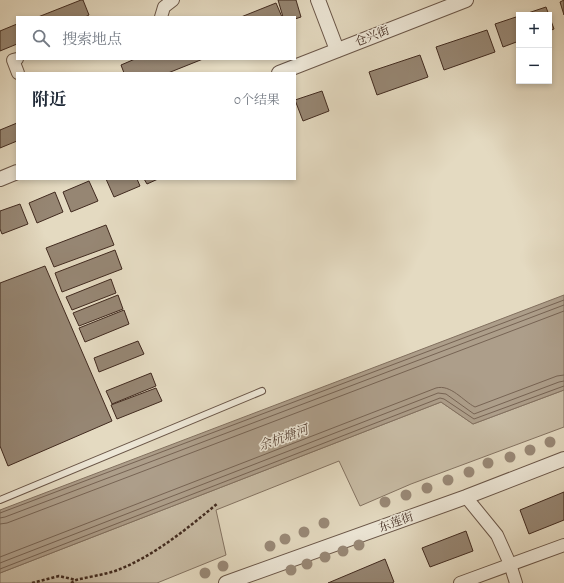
<!DOCTYPE html>
<html lang="zh">
<meta charset="utf-8">
<style>
:root{--surface:#fff;--page:#f2f2f3;--text:#1f2937;--muted:#747a83;--line:#e0e1e3}
body{margin:0;font-family:Alegreya,"Noto Serif SC",serif;background:var(--page);color:var(--text)}
.controls{position:absolute;right:12px;top:12px;display:grid;overflow:hidden;border-radius:0px;box-shadow:0 2px 6px #0003}
.controls button{width:36px;height:36px;display:grid;place-items:center;padding:0;border:0;border-bottom:1px solid var(--line);background:var(--surface);color:var(--text);font:20px sans-serif}
.list{margin:0;padding:0;list-style:none}
h2{display:flex;justify-content:space-between;align-items:center;height:52px;margin:0;padding:0 16px;font-size:17px}
h2 small{font-size:13px;font-weight:400;color:var(--muted)}
.icon{flex:none;width:22px;height:22px;fill:none;stroke:currentColor;stroke-width:2;stroke-linecap:round;stroke-linejoin:round}
.map{position:relative;flex:none;width:564px;height:583px;overflow:hidden}
.search{position:absolute;background:var(--surface);box-shadow:0 2px 6px #0003;left:16px;top:16px;width:280px;height:44px;display:flex;align-items:center;gap:10px;box-sizing:border-box;padding:0 14px;border-radius:0px;color:var(--muted);font-size:15px}
.panel{position:absolute;background:var(--surface);box-shadow:0 2px 6px #0003;left:16px;top:72px;width:280px;height:108px;border-radius:0px}
.map>svg:first-child{display:block}
</style>
<div class="map">
<svg width="564" height="583" viewBox="0 0 564 583">
<rect width="100%" height="100%" fill="#e4dac1"/>
<filter id="stains"><feTurbulence type="fractalNoise" baseFrequency=".005" numOctaves="4"/><feColorMatrix values="0 0 0 0 .2 0 0 0 0 .09 0 0 0 0 .02 0 0 0 .5 -.17"/></filter>
<radialGradient id="worn" r=".72"><stop offset=".6" stop-color="#630" stop-opacity="0"/><stop offset="1" stop-color="#630" stop-opacity=".3"/></radialGradient>
<path fill="#c8bca5" stroke="#847362" d="M564,390V427L411,484L360,506L339,461L216,510L226,555L157,583H0V573L441,402L473,424Z"/>
<path fill="#ad9e8a" stroke="#82705f" d="M564,295V390L473,424L441,402L0,573V510Z"/>
<g fill="none" stroke-linecap="round" stroke-linejoin="round">
<g stroke="#776454" stroke-width="1">
<path d="M0,513L564,300"/>
<path d="M0,518L5,517L564,305"/>
<path d="M0,524L7,523L564,311"/>
<path d="M0,557L436,388C451,384 463,401 475,407L557,376L564,375"/>
<path d="M0,563L438,393L446,394L474,414L559,382L564,381"/>
<path d="M0,569L440,398L444,399L474,419L564,386"/>
</g>
</g>
<g fill="#968673" stroke="#412a1f">
<path d="M81,0H83L89,15L85,17H38Z"/>
<path d="M278,0H296L301,17L295,19V17H283Z"/>
<path d="M564,0V15L560,2Z"/>
<path d="M276,3L282,17H241Z"/>
<path d="M546,7L554,29L549,31V15H522Z"/>
<path d="M519,16V41L503,47L495,24Z"/>
<path d="M17,24V44L0,51V31Z"/>
<path d="M487,30L495,52L444,70L436,47Z"/>
<path d="M420,55L428,77L377,95L369,72Z"/>
<path d="M135,59H203L168,73H124L121,65Z"/>
<path d="M322,91L329,111L303,121L295,100Z"/>
<path d="M17,123V141L0,148V130Z"/>
<path d="M106,179H137L140,186L114,197Z"/>
<path d="M144,179H158L147,184Z"/>
<path d="M89,181L98,201L71,212L63,192Z"/>
<path d="M55,192L63,212L37,223L29,203Z"/>
<path d="M20,204L28,224L2,234L0,229V211Z"/>
<path d="M106,225L114,245L54,267L46,248Z"/>
<path d="M115,250L122,269L62,292L55,273Z"/>
<path d="M45,266L112,421L8,466L0,446V283Z"/>
<path d="M111,279L116,293L72,310L66,297Z"/>
<path d="M118,295L123,309L79,326L73,313Z"/>
<path d="M124,310L129,324L85,342L79,328Z"/>
<path d="M138,341L144,354L99,372L94,358Z"/>
<path d="M151,373L156,386L112,404L106,391Z"/>
<path d="M156,388L162,401L117,419L111,405Z"/>
<path d="M564,492V520L529,534L520,510Z"/>
<path d="M466,531L473,551L430,567L422,548Z"/>
<path d="M385,559L394,582L392,583H328Z"/>
</g>
<g fill="none" stroke-linecap="round" stroke-linejoin="round">
<defs>
<path id="service" d="M0,500L262,391"/>
<g id="minor">
<path d="M161,17L164,7L173,0"/>
<path d="M17,59L13,60L18,73"/>
<path d="M466,497L497,535L510,564L516,583"/>
<path d="M460,583L564,545"/>
</g>
<g id="tertiary">
<path d="M318,0L337,50"/>
<path d="M279,73L466,0"/>
<path d="M0,179L17,172"/>
<path d="M226,583L466,497L564,459"/>
</g>
</defs>
<use href="#service" stroke="#6a5648" stroke-width="8"/>
<use href="#minor" stroke="#6a5648" stroke-width="14"/>
<use href="#tertiary" stroke="#6a5648" stroke-width="16"/>
<g stroke="#412a1f" stroke-width="2.5" stroke-dasharray="3 2" stroke-linecap="butt">
<path d="M32,583L59,576L76,580"/>
<path d="M71,583L76,580C88,577 102,575 115,571C153,557 188,528 218,503"/>
</g>
<use href="#service" stroke="#ede7d7" stroke-width="6"/>
<use href="#minor" stroke="#ede7d7" stroke-width="12"/>
<use href="#tertiary" stroke="#ede7d7" stroke-width="14"/>
</g>
<g fill="#998977">
<circle cx="550" cy="442" r="5.5"/>
<circle cx="530" cy="450" r="5.5"/>
<circle cx="510" cy="457" r="5.5"/>
<circle cx="488" cy="463" r="5.5"/>
<circle cx="469" cy="472" r="5.5"/>
<circle cx="448" cy="480" r="5.5"/>
<circle cx="427" cy="488" r="5.5"/>
<circle cx="406" cy="495" r="5.5"/>
<circle cx="385" cy="502" r="5.5"/>
<circle cx="324" cy="523" r="5.5"/>
<circle cx="304" cy="532" r="5.5"/>
<circle cx="285" cy="539" r="5.5"/>
<circle cx="359" cy="545" r="5.5"/>
<circle cx="270" cy="546" r="5.5"/>
<circle cx="343" cy="551" r="5.5"/>
<circle cx="325" cy="557" r="5.5"/>
<circle cx="307" cy="564" r="5.5"/>
<circle cx="223" cy="566" r="5.5"/>
<circle cx="291" cy="570" r="5.5"/>
<circle cx="205" cy="573" r="5.5"/>
</g>
<g text-anchor="middle" stroke-width="3" stroke-linejoin="round" paint-order="stroke">
<g font-size="12" fill="#412a1f" stroke="#ede7d7">
<text transform="translate(372 36) rotate(-21)" y="4">仓兴街</text>
<text transform="translate(396 522) rotate(-20)" y="4">东莲街</text>
</g>
<g font-size="13" font-style="italic" fill="#5c473a" stroke="#ede7d7">
<text transform="translate(283 437) rotate(-20)" y="5">余杭塘河</text>
</g>
</g>
<rect width="100%" height="100%" filter="url(#stains)"/>
<rect width="100%" height="100%" fill="url(#worn)"/>
</svg>
<div class="controls">
<button>+</button>
<button>−</button>
</div>
<div class="search"><svg class="icon" aria-label="search" viewBox="0 0 24 24"><circle cx="10" cy="10" r="6"/><path d="M15 15l6 6"/></svg>搜索地点</div>
<section class="panel">
<h2>附近<small>0个结果</small></h2>
<ul class="list">
</ul>
</section>
</div>
